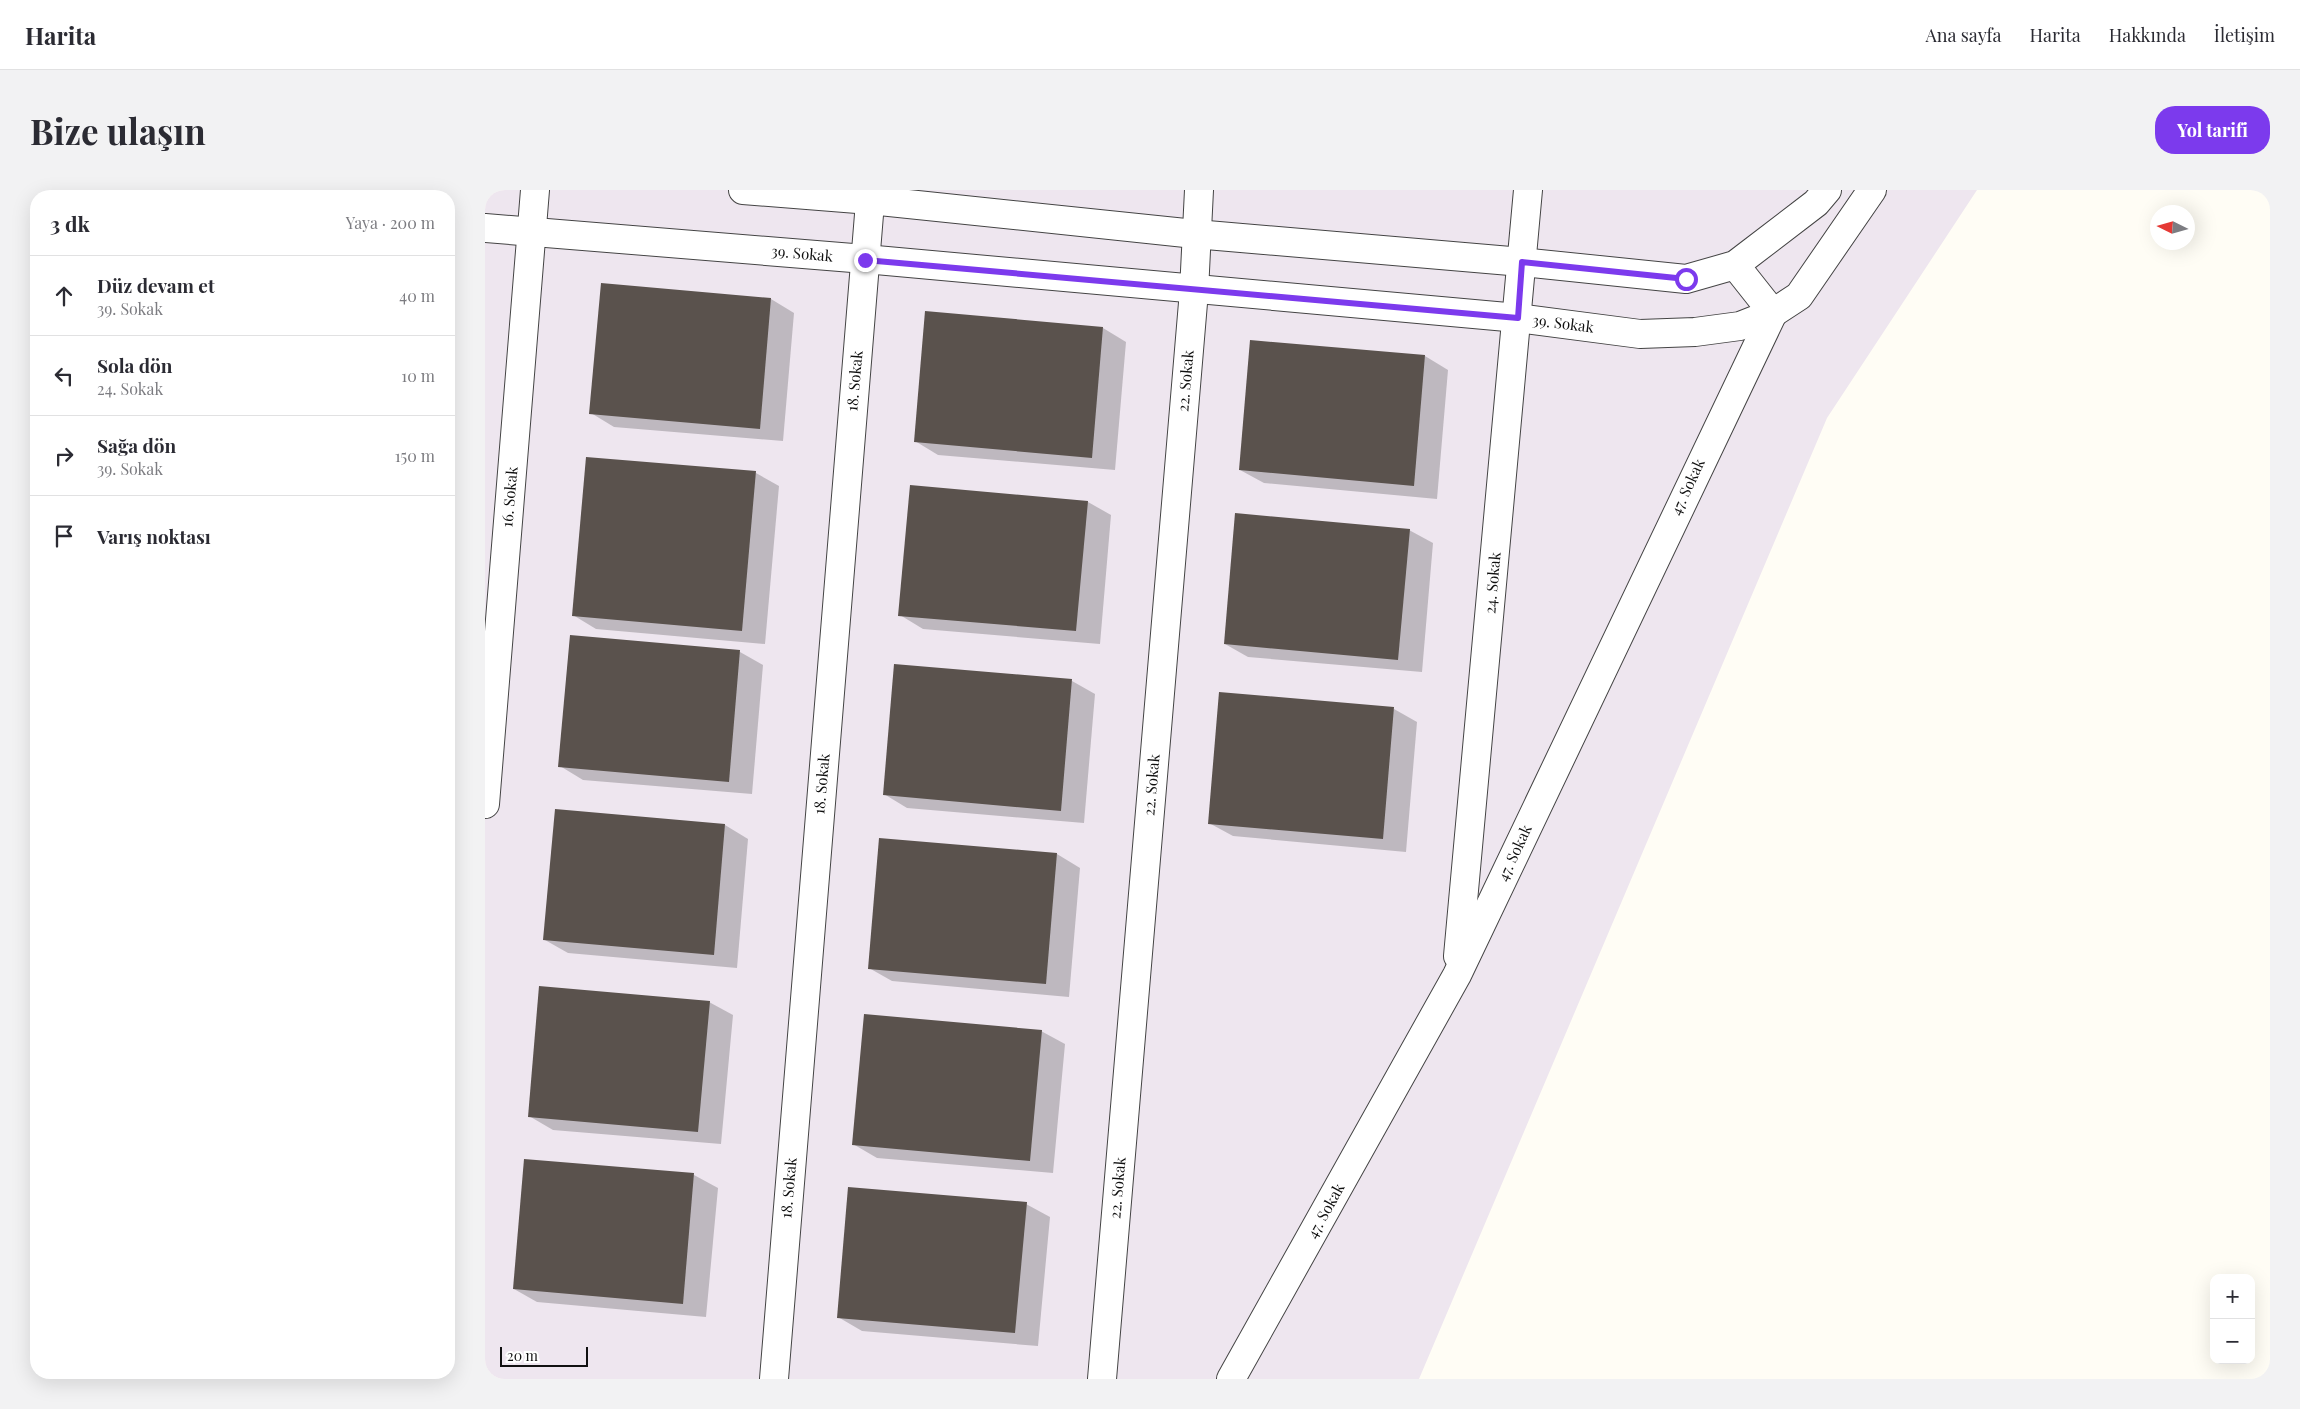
<!DOCTYPE html>
<html lang="tr">
<meta charset="utf-8">
<style>
:root{--surface:#fff;--page:#f2f2f3;--text:#2b2b33;--muted:#7c7c81;--line:#e1e1e2;--accent:#7c3aed}
body{margin:0;font-family:"Playfair Display",serif;background:var(--page);color:var(--text)}
.controls{position:absolute;right:15px;bottom:15px;display:grid;overflow:hidden;border-radius:10px;box-shadow:0 5px 20px #0002}
.controls button{width:45px;height:45px;display:grid;place-items:center;padding:0;border:0;border-bottom:1px solid var(--line);background:var(--surface);color:var(--text);font:25px sans-serif}
.compass{position:absolute;left:1665px;top:15px;width:45px;height:45px;border-radius:50%;background:var(--surface);box-shadow:0 5px 20px #0002;rotate:275deg}
.scale{position:absolute;left:15px;bottom:12px;width:88px;box-sizing:border-box;padding-left:5px;border:2px solid #111;border-top:0;font-size:14px;line-height:18px;white-space:nowrap;color:#111;-webkit-text-stroke:4px #fff;paint-order:stroke}
.stop{position:absolute;width:15px;height:15px;margin:-11px;border:4px solid #7c3aed;border-radius:50%;background:#fff}
.stop.end{background:#7c3aed;border-color:#fff;box-shadow:0 1px 5px #0008}
.list{margin:0;padding:0;list-style:none}
h2{display:flex;justify-content:space-between;align-items:center;height:65px;margin:0;padding:0 20px;font-size:21px}
h2 small{font-size:16px;font-weight:400;color:var(--muted)}
.list li{display:grid;grid-template-columns:32px 1fr auto;gap:15px;align-items:center;box-sizing:border-box;height:80px;padding:0 20px;border-top:1px solid var(--line)}
.list b{display:block;font-size:19px;white-space:nowrap}
.list p{margin:0;font-size:16px;white-space:nowrap;color:var(--muted)}
.list em{font-size:16px;font-style:normal;color:var(--muted)}
.icon{flex:none;width:28px;height:28px;fill:none;stroke:currentColor;stroke-width:2;stroke-linecap:round;stroke-linejoin:round}
.map{position:relative;flex:none;width:1785px;height:1189px;overflow:hidden;border-radius:20px}
header{display:flex;align-items:center;gap:30px;box-sizing:border-box;height:70px;padding:0 25px;background:var(--surface);border-bottom:1px solid var(--line)}
header strong{font-size:24px}
nav{display:flex;gap:28px;margin-inline-start:auto;font-size:18px}
.intro{display:flex;align-items:center;justify-content:space-between;box-sizing:border-box;height:120px;padding:0 30px}
h1{margin:0;font-size:35px}
.button{padding:12px 22px;border-radius:20px;background:var(--accent);color:#fff;font-size:18px;font-weight:700}
main{display:flex;gap:30px;padding:0 30px}
aside{flex:1;background:var(--surface);border-radius:20px;box-shadow:0 5px 20px #0002}
.map>svg:first-child{display:block}
</style>
<header>
<strong>Harita</strong>
<nav><a>Ana sayfa</a><a>Harita</a><a>Hakkında</a><a>İletişim</a></nav>
</header>
<div class="intro"><h1>Bize ulaşın</h1><a class="button">Yol tarifi</a></div>
<main>
<aside>
<h2>3 dk<small>Yaya · 200 m</small></h2>
<ul class="list">
<li><svg class="icon" aria-label="ahead" viewBox="0 0 24 24"><path d="M12 20V5M6 11l6-6 6 6"/></svg><div><b>Düz devam et</b><p>39. Sokak</p></div><em>40 m</em></li>
<li><svg class="icon" aria-label="left" viewBox="0 0 24 24"><path d="M17 20v-9H6M10 6l-5 5 5 5"/></svg><div><b>Sola dön</b><p>24. Sokak</p></div><em>10 m</em></li>
<li><svg class="icon" aria-label="right" viewBox="0 0 24 24"><path d="M7 20v-9h11M14 6l5 5-5 5"/></svg><div><b>Sağa dön</b><p>39. Sokak</p></div><em>150 m</em></li>
<li><svg class="icon" aria-label="arrive" viewBox="0 0 24 24"><path d="M6 21V4h12l-3 4 3 4H6"/></svg><div><b>Varış noktası</b></div></li>
</ul>
</aside>
<div class="map">
<svg width="1785" height="1189" viewBox="0 0 1785 1189">
<rect width="100%" height="100%" fill="#fffdf5"/>
<path fill="#eee6ef" d="M0,0H1492L1342,228L934,1189H0Z"/>
<g fill="#0003">
<path d="M286,109L309,123L298,251L129,237L106,223Z"/>
<path d="M618,138L641,152L630,280L453,265L430,251Z"/>
<path d="M940,166L963,180L952,309L779,293L755,280Z"/>
<path d="M271,283L294,296L280,454L111,439L88,425Z"/>
<path d="M603,312L626,325L615,454L438,439L415,425Z"/>
<path d="M924,340L948,353L937,482L763,467L740,454Z"/>
<path d="M86,447L255,462L278,475L267,604L98,590L75,576Z"/>
<path d="M410,475L587,491L610,504L599,633L422,618L399,604Z"/>
<path d="M909,519L932,532L921,662L748,646L724,633Z"/>
<path d="M240,635L263,649L252,778L83,763L60,750Z"/>
<path d="M572,664L595,678L584,807L407,791L384,778Z"/>
<path d="M224,812L248,825L236,954L68,940L44,926Z"/>
<path d="M556,841L580,854L568,983L392,968L368,954Z"/>
<path d="M40,970L209,985L233,998L221,1127L52,1112L29,1099Z"/>
<path d="M541,1014L565,1027L553,1156L377,1141L353,1127Z"/>
</g>
<g fill="#5a524d">
<path d="M116,93L286,108L275,239L104,224Z"/>
<path d="M440,121L618,137L607,268L429,252Z"/>
<path d="M765,150L940,165L929,296L754,280Z"/>
<path d="M101,267L271,281L257,441L87,426Z"/>
<path d="M425,295L603,311L591,441L413,426Z"/>
<path d="M750,323L925,339L913,470L739,454Z"/>
<path d="M85,445L255,460L244,592L73,577Z"/>
<path d="M409,474L587,489L576,621L398,605Z"/>
<path d="M734,502L909,517L898,649L723,634Z"/>
<path d="M70,619L240,634L229,765L58,750Z"/>
<path d="M394,648L572,663L561,794L383,779Z"/>
<path d="M54,796L225,811L213,942L43,927Z"/>
<path d="M379,824L557,840L545,971L367,955Z"/>
<path d="M39,969L209,983L198,1114L28,1099Z"/>
<path d="M363,997L542,1012L530,1143L352,1128Z"/>
</g>
<g fill="none" stroke-linecap="round" stroke-linejoin="round">
<defs>
<g id="street">
<path d="M258,0L385,10L710,44L1037,72L1201,89L1250,75L1331,13L1342,0"/>
<path d="M0,38L380,69L1033,128L1155,144L1210,142L1255,136L1288,123L1314,106L1387,0"/>
<path d="M0,614L50,0"/>
<path d="M973,766L1043,0"/>
<path d="M289,1189L386,0"/>
<path d="M617,1189L709,101L714,0"/>
<path d="M746,1189L972,785L1288,123L1250,75"/>
</g>
</defs>
<use href="#street" stroke="#444" stroke-width="30"/>
<use href="#street" stroke="#fff" stroke-width="28"/>
</g>
<g fill="none" stroke-linecap="round" stroke-linejoin="round">
<path stroke="#7c3aed" stroke-width="6" d="M380,70L1033,128L1037,72L1201,89"/>
</g>
<g text-anchor="middle" stroke-width="5" stroke-linejoin="round" paint-order="stroke">
<g font-size="15" fill="#111" stroke="#fff">
<text transform="translate(317 64) rotate(5)" y="5">39. Sokak</text>
<text transform="translate(1078 134) rotate(7)" y="5">39. Sokak</text>
<text transform="translate(370 191) rotate(-85)" y="5">18. Sokak</text>
<text transform="translate(701 191) rotate(-85)" y="5">22. Sokak</text>
<text transform="translate(1203 297) rotate(-65)" y="5">47. Sokak</text>
<text transform="translate(25 307) rotate(-85)" y="5">16. Sokak</text>
<text transform="translate(1008 393) rotate(-85)" y="5">24. Sokak</text>
<text transform="translate(337 594) rotate(-85)" y="5">18. Sokak</text>
<text transform="translate(667 595) rotate(-85)" y="5">22. Sokak</text>
<text transform="translate(1030 663) rotate(-65)" y="5">47. Sokak</text>
<text transform="translate(304 998) rotate(-85)" y="5">18. Sokak</text>
<text transform="translate(633 998) rotate(-85)" y="5">22. Sokak</text>
<text transform="translate(841 1021) rotate(-61)" y="5">47. Sokak</text>
</g>
</g>
</svg>
<div class="controls">
<button>+</button>
<button>−</button>
</div>
<svg class="compass" viewBox="-18 -18 36 36"><path d="M0-13l5 13h-10z" fill="#e53935"/><path d="M0 13l5-13h-10z" fill="#7c7c81"/></svg>
<div class="scale">20 m</div>
<div class="stop" style="left:1201px;top:89px"></div>
<div class="stop end" style="left:380px;top:70px"></div>
</div>
</main>
